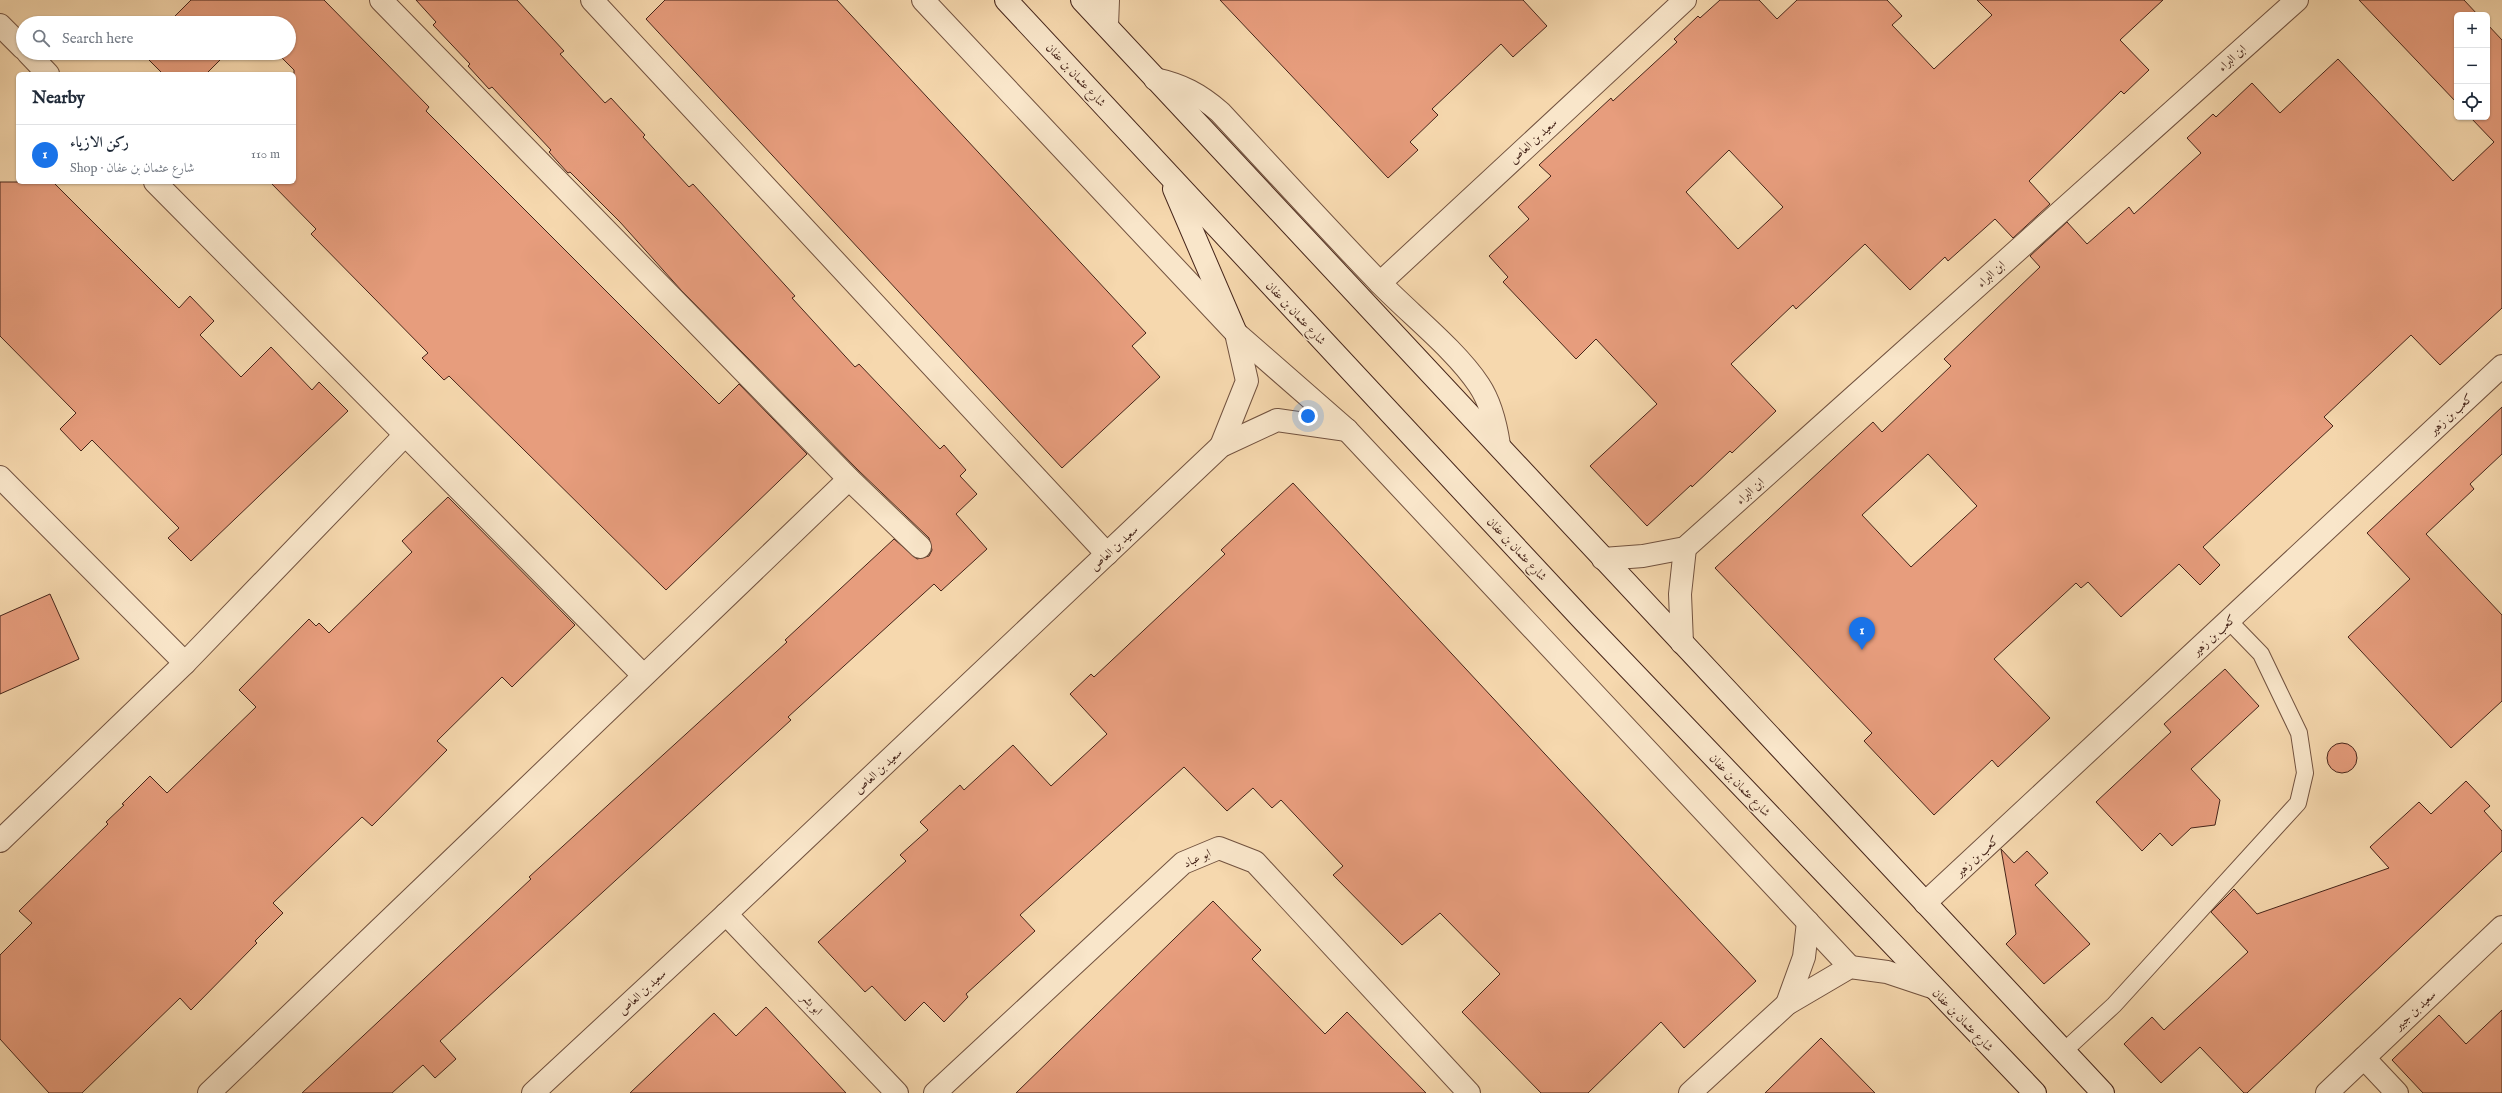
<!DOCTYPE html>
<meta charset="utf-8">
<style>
:root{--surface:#fff;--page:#f6f6f7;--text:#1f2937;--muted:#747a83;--line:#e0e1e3;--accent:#1a73e8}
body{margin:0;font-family:"IM FELL English",Amiri,serif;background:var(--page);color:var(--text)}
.controls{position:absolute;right:12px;top:12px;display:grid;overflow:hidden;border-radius:6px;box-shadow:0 1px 3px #0004}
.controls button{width:36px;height:36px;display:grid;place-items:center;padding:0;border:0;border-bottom:1px solid var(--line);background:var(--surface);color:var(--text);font:20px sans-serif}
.you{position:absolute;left:1308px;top:416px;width:14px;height:14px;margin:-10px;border:3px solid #fff;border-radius:50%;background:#1a73e8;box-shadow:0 0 0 6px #1a73e833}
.badge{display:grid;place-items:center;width:26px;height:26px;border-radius:50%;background:var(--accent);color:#fff;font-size:13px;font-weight:700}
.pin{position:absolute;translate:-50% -33px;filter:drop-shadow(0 1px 2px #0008)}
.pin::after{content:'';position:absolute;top:21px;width:14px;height:12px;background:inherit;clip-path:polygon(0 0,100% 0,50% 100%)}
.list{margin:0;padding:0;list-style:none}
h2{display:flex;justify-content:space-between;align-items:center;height:52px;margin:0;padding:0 16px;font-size:17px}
h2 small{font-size:13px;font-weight:400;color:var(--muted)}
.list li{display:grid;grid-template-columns:26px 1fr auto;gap:12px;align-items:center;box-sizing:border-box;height:60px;padding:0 16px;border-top:1px solid var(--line)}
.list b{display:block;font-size:15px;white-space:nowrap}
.list p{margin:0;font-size:13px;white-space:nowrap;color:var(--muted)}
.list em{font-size:13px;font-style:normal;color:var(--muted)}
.icon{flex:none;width:22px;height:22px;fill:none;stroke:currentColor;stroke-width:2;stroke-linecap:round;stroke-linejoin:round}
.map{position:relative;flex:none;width:2502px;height:1093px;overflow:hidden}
.search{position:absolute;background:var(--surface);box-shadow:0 1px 3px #0004;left:16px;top:16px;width:280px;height:44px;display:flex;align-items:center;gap:10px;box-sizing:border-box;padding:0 14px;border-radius:22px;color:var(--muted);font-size:15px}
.panel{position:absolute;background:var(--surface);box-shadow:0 1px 3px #0004;left:16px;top:72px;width:280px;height:112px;border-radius:6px}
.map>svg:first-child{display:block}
</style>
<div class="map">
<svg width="2502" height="1093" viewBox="0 0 2502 1093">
<rect width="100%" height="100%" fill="#f6d8ae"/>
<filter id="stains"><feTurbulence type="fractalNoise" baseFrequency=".005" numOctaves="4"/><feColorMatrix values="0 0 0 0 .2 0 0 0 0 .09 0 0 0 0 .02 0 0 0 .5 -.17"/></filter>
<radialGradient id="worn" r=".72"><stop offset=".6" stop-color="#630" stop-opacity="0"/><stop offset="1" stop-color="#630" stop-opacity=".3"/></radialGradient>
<g fill="#e79d7d" stroke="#46251a" fill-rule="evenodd">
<path d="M191,0H324L429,107L426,111L719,404L739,384L807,454L666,590L449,376L444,380L422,358L428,353L311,234L316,229L270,182H294V70L277,53H289V23H168Z"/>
<path d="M416,0H517L564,51L560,54L605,103L611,98L645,135L643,137L689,187L693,184L795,296L792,298L855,367L859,364L940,449L944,445L966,470L960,476L977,494L956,514L987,549L941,591L934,584L788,717L791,720L440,1041L456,1059L435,1078L423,1065L392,1093H302L531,879L529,877L787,642L785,640L894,539L917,559L929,556L932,550L929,538L858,470L681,290L620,222L570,172L568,173L549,152L551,150L492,87L489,89L468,66L470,64L433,25L436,22Z"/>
<path d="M665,0H837L1146,333L1132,346L1160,377L1062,468L646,19Z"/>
<path d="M1220,0H1523L1547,26L1513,57L1501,44L1432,109L1438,115L1410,142L1418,150L1388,178Z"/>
<path d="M1720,0H1759L1777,19L1797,0H1887L1902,16L1892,25L1934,69L1992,15L1977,0H2163L2120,40L2149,70L2124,94L2121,91L2029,181L2050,204L2013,238L1995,219L1948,261L1945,257L1910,290L1865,244L1796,309L1793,305L1731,364L1776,411L1732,453L1730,451L1692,487L1691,485L1647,526L1590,466L1657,404L1596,339L1576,359L1503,282L1508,277L1489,256L1529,219L1518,207L1551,176L1539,165L1611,98L1613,101L1677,42L1674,39L1698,16L1700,18ZM1729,150L1783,207L1738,249L1686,192Z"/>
<path d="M2359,0H2464L2478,15H2457V103Z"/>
<path d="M2487,24L2502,40V308L2440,365L2411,335L2324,417L2333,426L2203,547L2220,565L2200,585L2179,564L2121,617L2088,582L2081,588L2076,583L1994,659L2050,718L1998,767L1992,760L1934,815L1864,741L1872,733L1715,568L1873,422L1882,432L1951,366L1944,359L2040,267L2030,256L2067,222L2087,244L2129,207L2134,214L2201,153L2187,138L2213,114L2216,117L2252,83L2280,113L2338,59L2453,181L2494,142L2470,117H2487ZM1928,454L1977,506L1911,567L1862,515Z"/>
<path d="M142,53H227L206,74H163Z"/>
<path d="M0,182H53L179,308L190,296L214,321L200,335L241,377L271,347L312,390L319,382L348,411L191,561L168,538L179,528L92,440L81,451L60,429L76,413L0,336Z"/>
<path d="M2502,407V454L2470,484L2474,489L2426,534L2502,615V701L2451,748L2348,637L2410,579L2367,533Z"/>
<path d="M1293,483L1756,981L1684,1048L1661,1022L1588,1093H1541L1462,1012L1500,974L1440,913L1402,945L1333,875L1343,866L1281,800L1272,808L1253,788L1227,811L1184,767L1020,915L1035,931L966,994L968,997L944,1022L924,1002L905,1021L872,986L865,992L818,942L906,861L900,855L928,830L920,822L960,785L964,790L1013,745L1051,786L1107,734L1070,694L1091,674L1094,677L1225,554L1221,550Z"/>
<path d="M448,497L575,625L512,687L502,677L437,741L447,750L372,826L362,817L273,903L283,913L255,941L257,943L191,1010L180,998L82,1093H49L0,1039V955L32,923L19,911L108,824L106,822L124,805L122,804L150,776L167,793L256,707L239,690L309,619L316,626L319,623L329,633L412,552L402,541Z"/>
<path d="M50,594L79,659L0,694V616Z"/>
<path d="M2225,669L2259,706L2191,769L2220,800L2215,825L2191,828L2172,846L2160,833L2142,851L2096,802L2171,732L2164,724Z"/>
<circle cx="2342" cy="758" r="15"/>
<path d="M2466,781L2490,806L2484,811L2502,831V851L2247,1093H2244L2200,1047L2161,1083L2124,1044L2152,1017L2164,1030L2248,952L2211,912L2234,889L2257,914L2389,868L2370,847L2419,802L2431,814Z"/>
<path d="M2001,849L2014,863L2027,851L2048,873L2035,885L2090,944L2044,984L2006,944L2016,934Z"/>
<path d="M1213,901L1261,950L1252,959L1325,1034L1347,1012L1426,1093H1016Z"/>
<path d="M766,1007L846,1093H630L714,1013L736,1036Z"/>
<path d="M2502,1010V1093H2423L2392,1060L2439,1015L2466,1044Z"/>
<path d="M1821,1038L1875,1093H1765Z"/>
</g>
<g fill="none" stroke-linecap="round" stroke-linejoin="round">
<defs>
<path id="lane" d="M2064,1051L2114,1005L2298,803L2305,773L2299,733L2261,654L2229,621"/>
<g id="street">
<path d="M381,0L849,479L920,547"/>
<path d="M592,0L1107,554"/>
<path d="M923,0L1236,333L1347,430L1850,967"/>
<path d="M0,25L23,48"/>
<path d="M1107,26L1108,0"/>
<path d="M28,53L48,74"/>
<path d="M1155,79C1182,85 1199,94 1220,112C1273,169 1326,227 1380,283C1410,314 1456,350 1479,385C1491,403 1496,425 1499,445"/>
<path d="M155,182L643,675"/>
<path d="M1380,283L1685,0"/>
<path d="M1221,446L1247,381L1236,333"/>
<path d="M0,477L185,663"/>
<path d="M1603,559L1643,556L1685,548L2297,0"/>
<path d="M1682,643L1680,594L1685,548"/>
<path d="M0,841L185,663L404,436"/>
<path d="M1925,903L2502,366"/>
<path d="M726,914L897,1093"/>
<path d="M1787,1004L1804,957L1808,922"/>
<path d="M2364,1058L2397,1093"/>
<path d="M209,1093L849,479"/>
<path d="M533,1093L726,914L1221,446L1277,420L1347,430"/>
<path d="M935,1093L1183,863L1219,848L1255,862L1469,1093"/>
<path d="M1690,1093L1787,1004L1850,967L1887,972L1932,987"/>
<path d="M2327,1093L2502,927"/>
</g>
<g id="secondary">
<path d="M1006,0L1584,621L2035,1093"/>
<path d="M1082,0L2103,1093"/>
<path d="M1174,189L1236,333"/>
</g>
</defs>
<use href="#lane" stroke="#72523f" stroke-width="18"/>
<use href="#street" stroke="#72523f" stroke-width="24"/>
<use href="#secondary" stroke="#46251a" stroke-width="24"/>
<use href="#lane" stroke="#f9e6ca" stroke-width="16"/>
<use href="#street" stroke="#f9e6ca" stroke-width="22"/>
<use href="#secondary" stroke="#f9e6ca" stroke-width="22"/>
</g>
<g text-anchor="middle" stroke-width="3" stroke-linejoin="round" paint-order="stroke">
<g font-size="12" fill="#46251a" stroke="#f9e6ca">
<text transform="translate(2232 58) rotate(-42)" y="4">ابن البراء</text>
<text transform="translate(1076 75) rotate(47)" y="4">شارع عثمان بن عفان</text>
<text transform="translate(1533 141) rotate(-43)" y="4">سعيد بن العاص</text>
<text transform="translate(1991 274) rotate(-42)" y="4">ابن البراء</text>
<text transform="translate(1296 313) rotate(47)" y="4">شارع عثمان بن عفان</text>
<text transform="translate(2451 414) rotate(-43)" y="4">كعب بن زهير</text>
<text transform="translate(1750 491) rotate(-42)" y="4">ابن البراء</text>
<text transform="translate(1114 548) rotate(-43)" y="4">سعيد بن العاص</text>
<text transform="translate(1517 549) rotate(47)" y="4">شارع عثمان بن عفان</text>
<text transform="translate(2214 635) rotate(-43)" y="4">كعب بن زهير</text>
<text transform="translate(878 771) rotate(-43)" y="4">سعيد بن العاص</text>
<text transform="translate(1740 785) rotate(46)" y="4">شارع عثمان بن عفان</text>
<text transform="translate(1977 856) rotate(-43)" y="4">كعب بن زهير</text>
<text transform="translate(1197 858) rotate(-25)" y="4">ابو عباد</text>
<text transform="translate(642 992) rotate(-43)" y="4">سعيد بن العاص</text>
<text transform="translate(812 1004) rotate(46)" y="4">ابو بشر</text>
<text transform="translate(2415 1010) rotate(-43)" y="4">سعيد بن جبير</text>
<text transform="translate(1963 1020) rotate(46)" y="4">شارع عثمان بن عفان</text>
</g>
</g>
<rect width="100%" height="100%" filter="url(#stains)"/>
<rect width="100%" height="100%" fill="url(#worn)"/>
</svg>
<div class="controls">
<button>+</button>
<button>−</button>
<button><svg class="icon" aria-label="locate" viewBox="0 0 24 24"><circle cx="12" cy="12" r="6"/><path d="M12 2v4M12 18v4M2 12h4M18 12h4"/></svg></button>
</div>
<div class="you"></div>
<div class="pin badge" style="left:1862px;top:650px">1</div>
<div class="search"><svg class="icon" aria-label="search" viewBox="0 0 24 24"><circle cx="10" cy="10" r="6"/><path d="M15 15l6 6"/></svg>Search here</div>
<section class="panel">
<h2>Nearby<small></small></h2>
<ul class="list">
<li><span class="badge">1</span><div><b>ركن الازياء</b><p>Shop · شارع عثمان بن عفان</p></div><em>110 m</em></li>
</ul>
</section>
</div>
